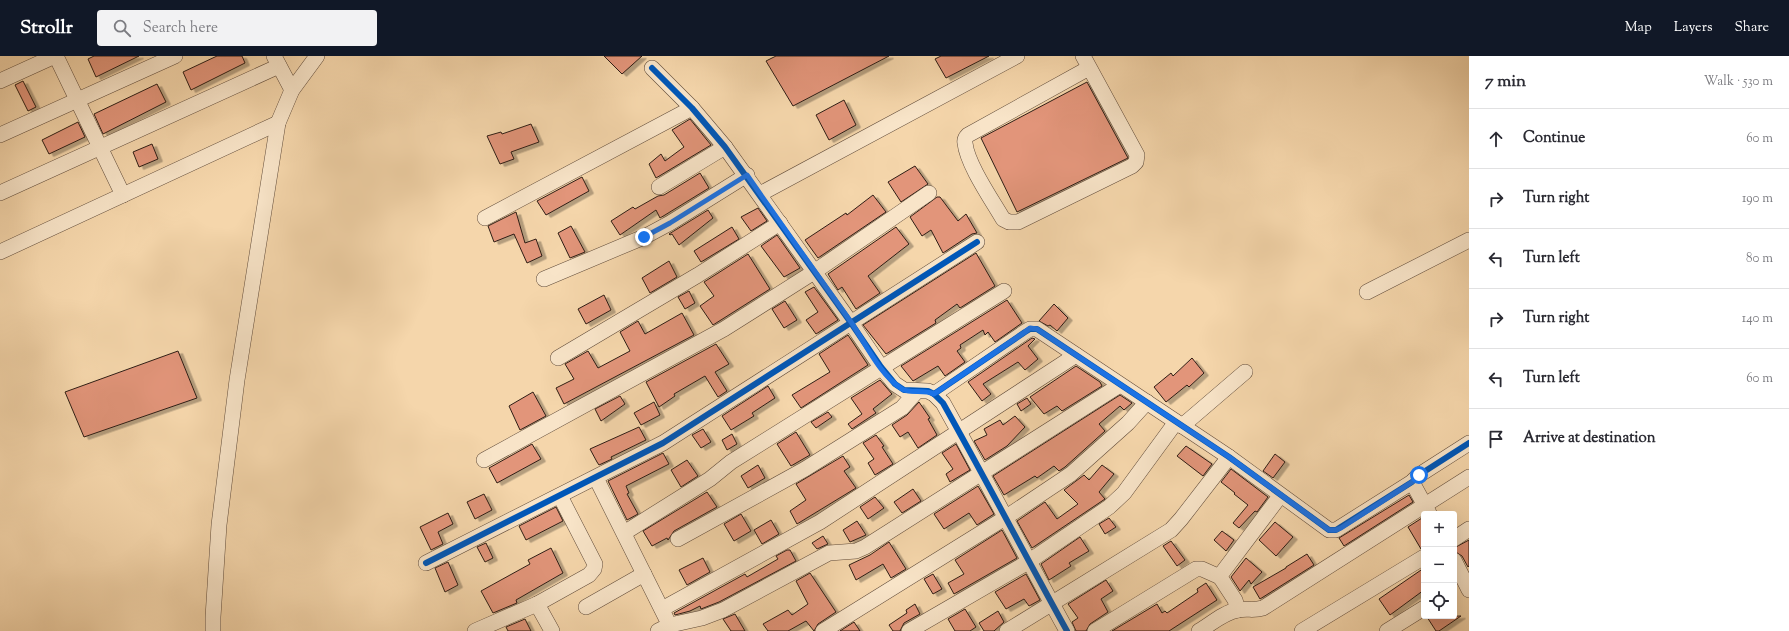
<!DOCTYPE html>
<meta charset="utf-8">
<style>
:root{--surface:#fff;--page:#f2f2f3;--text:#2b2b33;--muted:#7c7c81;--line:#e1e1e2;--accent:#111827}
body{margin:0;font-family:"Sorts Mill Goudy",serif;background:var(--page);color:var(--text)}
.controls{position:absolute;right:12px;bottom:12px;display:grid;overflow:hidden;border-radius:4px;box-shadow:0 4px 16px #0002}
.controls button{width:36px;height:36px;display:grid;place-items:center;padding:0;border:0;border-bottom:1px solid var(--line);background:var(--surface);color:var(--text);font:20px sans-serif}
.stop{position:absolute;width:12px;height:12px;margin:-9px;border:3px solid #1a73e8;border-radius:50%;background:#fff}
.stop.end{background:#1a73e8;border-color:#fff;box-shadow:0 1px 4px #0008}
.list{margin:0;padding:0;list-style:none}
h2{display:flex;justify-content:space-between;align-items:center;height:52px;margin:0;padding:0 16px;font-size:17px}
h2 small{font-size:13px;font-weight:400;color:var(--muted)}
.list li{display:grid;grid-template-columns:26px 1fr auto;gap:12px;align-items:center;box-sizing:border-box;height:60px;padding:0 16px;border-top:1px solid var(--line)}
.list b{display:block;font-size:15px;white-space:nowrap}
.list em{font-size:13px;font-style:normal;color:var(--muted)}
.icon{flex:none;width:22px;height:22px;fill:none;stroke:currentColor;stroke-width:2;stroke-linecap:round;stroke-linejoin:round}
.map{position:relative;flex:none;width:1469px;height:575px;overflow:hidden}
header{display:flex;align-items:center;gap:24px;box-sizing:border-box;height:56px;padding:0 20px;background:var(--accent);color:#fff}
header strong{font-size:19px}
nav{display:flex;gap:22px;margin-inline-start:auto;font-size:14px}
.search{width:280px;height:36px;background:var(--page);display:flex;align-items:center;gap:10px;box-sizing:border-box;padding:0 14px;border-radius:4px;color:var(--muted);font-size:15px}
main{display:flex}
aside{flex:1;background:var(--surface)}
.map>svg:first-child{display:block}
</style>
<header>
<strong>Strollr</strong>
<div class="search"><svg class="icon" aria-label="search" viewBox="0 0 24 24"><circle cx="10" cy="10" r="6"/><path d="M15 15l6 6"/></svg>Search here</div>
<nav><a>Map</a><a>Layers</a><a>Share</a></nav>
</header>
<main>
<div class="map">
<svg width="1469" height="575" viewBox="0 0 1469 575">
<defs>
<filter id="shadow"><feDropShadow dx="4.5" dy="2.5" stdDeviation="0" flood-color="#0004"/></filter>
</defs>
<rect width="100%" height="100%" fill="#f5d6ab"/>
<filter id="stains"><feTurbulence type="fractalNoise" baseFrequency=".005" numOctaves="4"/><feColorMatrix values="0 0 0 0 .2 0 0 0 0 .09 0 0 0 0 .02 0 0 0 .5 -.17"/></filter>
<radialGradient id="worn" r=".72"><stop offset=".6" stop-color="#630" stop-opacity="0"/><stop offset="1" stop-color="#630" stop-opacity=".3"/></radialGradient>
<g fill="#e2957a" stroke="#2e1d15" filter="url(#shadow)">
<path d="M94,0H139L96,21L88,3Z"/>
<path d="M217,0H242L245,7L191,34L183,16Z"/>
<path d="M604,0H642L622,18Z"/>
<path d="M776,0H889L793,50L766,5Z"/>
<path d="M941,0H989L946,22L935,3Z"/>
<path d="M23,25L36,51L28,55L15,29Z"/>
<path d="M1087,26L1128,102L1017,156L981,82Z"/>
<path d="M157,28L166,46L103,78L94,58Z"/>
<path d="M844,44L856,69L829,84L816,59Z"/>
<path d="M690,63L711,89L656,122L649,108L661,98L665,105L684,91L672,74Z"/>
<path d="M78,66L85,81L49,98L42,84Z"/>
<path d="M531,68L539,86L511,96L514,103L500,108L487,80L501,76L502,78Z"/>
<path d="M152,88L158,103L139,111L133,96Z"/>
<path d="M915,110L928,128L901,146L888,126Z"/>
<path d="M700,117L709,132L665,159L660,162L656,154L620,179L611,165L633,151L635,153L658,140L664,139Z"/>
<path d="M582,121L589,135L546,159L537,145Z"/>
<path d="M873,139L886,156L818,202L805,184L846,157L847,159Z"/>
<path d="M937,141H940L958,165L966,158L977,177L972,178L943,197L931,174L922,180L910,161Z"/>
<path d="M758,152L767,165L751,175L741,161Z"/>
<path d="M708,154L713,162L679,189L672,178L670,179L669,178Z"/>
<path d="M516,156L525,187L536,183L542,200L527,207L514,178L494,186L488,170Z"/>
<path d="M571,170L585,196L570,202L558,177Z"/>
<path d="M732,171L739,183L701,206L694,195Z"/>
<path d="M896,171L909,188L868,220L880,237L856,253L842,231L838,234L828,218Z"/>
<path d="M777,179L800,212L784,221L761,190Z"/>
<path d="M976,197L995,230L960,252L957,248L935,264L936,267L886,298L863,269Z"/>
<path d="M748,198L770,233L713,269L700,250L714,240L704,226Z"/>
<path d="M669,205L677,221L650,237L642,222Z"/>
<path d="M814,231L838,264L816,278L806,264L818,256L805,236Z"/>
<path d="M689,235L695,247L685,253L678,241Z"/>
<path d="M604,239L611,254L586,268L578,253Z"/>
<path d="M1007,244L1022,267L995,286L988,276L985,279L983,274L960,289L961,292L957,295L965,306L945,320L938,310L913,325L901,310Z"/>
<path d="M785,245L797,264L784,272L772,253Z"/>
<path d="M1054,248L1068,262L1057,275L1050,269L1048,270L1039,265Z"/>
<path d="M682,257L694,279L564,348L556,332L574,323L565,308L588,295L598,312L630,295L620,276L638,265L645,278Z"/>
<path d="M848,279L868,309L801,352L792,339L830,316L819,298Z"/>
<path d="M1032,282L1035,283L1028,290L1038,303L1025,314L1018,306L983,328L991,338L982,345L968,326Z"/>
<path d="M716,288L729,308L715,316L727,335L718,341L705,320L674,338L675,340L659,351L646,326Z"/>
<path d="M178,295L197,342L84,381L65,336Z"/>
<path d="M1192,302L1204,317L1189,331L1187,329L1166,346L1154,331L1171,317L1173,320Z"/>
<path d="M1076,310L1100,326L1102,330L1062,355L1057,350L1044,358L1030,341Z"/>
<path d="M880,324L892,338L873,353L876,357L852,373L848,368L862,358L851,342Z"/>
<path d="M768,330L775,342L752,357L754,360L731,374L722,360Z"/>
<path d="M533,336L546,360L520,374L509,350Z"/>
<path d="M1120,339L1132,347L1124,354L1120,350L1099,368L1105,375L1065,411L1059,415L1054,410L1037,422L1035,420L1004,439L993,420Z"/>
<path d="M620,340L625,348L601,365L595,353Z"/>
<path d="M1027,342L1031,348L1021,355L1017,348Z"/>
<path d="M654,346L660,359L641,369L634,357Z"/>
<path d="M919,346L930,362L928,363L937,379L918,392L908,376L900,381L892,369L907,359Z"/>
<path d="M828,356L832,361L816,372L811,366Z"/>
<path d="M1015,360L1025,371L1007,390L985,404L974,385L987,379L984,373L1000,364L1003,369Z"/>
<path d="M639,371L646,384L611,401L612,403L599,409L597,406L590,393Z"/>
<path d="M703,373L711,386L701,392L692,379Z"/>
<path d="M796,376L810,399L791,410L777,388Z"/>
<path d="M732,378L737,388L727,394L722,384Z"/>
<path d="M876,379L884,390L882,391L893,408L875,419L868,407L874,403L863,387Z"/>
<path d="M532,388L541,403L497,427L489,412Z"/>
<path d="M956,388L970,414L950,426L946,418L953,413L942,397Z"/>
<path d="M1186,390L1212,408L1203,420L1177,400Z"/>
<path d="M663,397L669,408L626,430L629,437L627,438L638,458L627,464L608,425Z"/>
<path d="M1275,398L1285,406L1273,422L1263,415Z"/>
<path d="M843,400L850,411L844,415L856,432L797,468L790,455L806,444L796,428Z"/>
<path d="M687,404L698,420L681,431L671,414Z"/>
<path d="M758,409L765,422L748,432L741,420Z"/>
<path d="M1102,409L1114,418L1099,436L1105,443L1032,492L1017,465L1045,446L1057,463L1078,448L1064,434L1084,419L1089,424Z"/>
<path d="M1231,413L1268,441L1257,456L1255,455L1239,472L1233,467L1248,449L1234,438L1235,437L1221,426Z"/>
<path d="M978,430L994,458L977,469L969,457L944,473L934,458Z"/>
<path d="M913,433L921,445L902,457L894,446Z"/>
<path d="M707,436L717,451L674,475L668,484L667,482L652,490L643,475Z"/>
<path d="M484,438L492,454L475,463L467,446Z"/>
<path d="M1409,439L1413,446L1344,490L1339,482Z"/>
<path d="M875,441L884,452L868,463L860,451Z"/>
<path d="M556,451L563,465L526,484L519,470Z"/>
<path d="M448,457L453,468L438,476L443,488L431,494L420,471Z"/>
<path d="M741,458L751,475L734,485L724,468Z"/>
<path d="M1109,462L1116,471L1105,478L1099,468Z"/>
<path d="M1422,462L1424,464V492L1421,493L1408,471Z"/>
<path d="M771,464L779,478L762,488L754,474Z"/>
<path d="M857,465L866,479L850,486L843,474Z"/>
<path d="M1275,466L1293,481L1276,500L1259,484Z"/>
<path d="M1002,474L1017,502L954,538L948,527L964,518L955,504Z"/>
<path d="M1222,475L1234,484L1226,495L1214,484Z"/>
<path d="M823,480L828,488L817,493L812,487Z"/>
<path d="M1080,481L1089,495L1069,507L1071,510L1049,524L1041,508Z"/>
<path d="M1469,484V510L1468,511L1462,500L1454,495V492Z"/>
<path d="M1171,485L1185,504L1177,510L1163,490Z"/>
<path d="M889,486L906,513L891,522L883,508L856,524L849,509L870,499Z"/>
<path d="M486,487L493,502L485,506L477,491Z"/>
<path d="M551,492L563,517L516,544L517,547L493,557L481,535L530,508L528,504Z"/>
<path d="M787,494H790L796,505L719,546L701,553L700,550L690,555L675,559L674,557L745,518L747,521L778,503L776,500Z"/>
<path d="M1307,498L1314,509L1260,543L1253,531L1286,512V511Z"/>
<path d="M703,502L710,516L687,529L679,514Z"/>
<path d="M1246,502L1262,516L1251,528L1249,524L1240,535L1231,521Z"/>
<path d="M448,506L458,529L445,536L435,512Z"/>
<path d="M1424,512V534L1390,559L1379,543Z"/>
<path d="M810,517L836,556L818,568L814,575L806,565L788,575H768L763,568L788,554L792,559L808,548L796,525Z"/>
<path d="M933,518L942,533L933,538L924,523Z"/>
<path d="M1026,518L1040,544L1029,550L1024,543L1006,553L995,536Z"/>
<path d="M1106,524L1113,535L1101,543L1108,556L1090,568L1086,575H1076L1072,566L1078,562L1068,548Z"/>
<path d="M1206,527L1217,544L1169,575H1112L1157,548L1162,557L1165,555L1167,557L1198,536L1197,533Z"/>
<path d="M915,548L920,558L904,567L900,575H893L889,569L907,557L906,554Z"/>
<path d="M965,553L976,571L970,575H955L948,563Z"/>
<path d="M998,555L1004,566L994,575H984L979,567Z"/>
<path d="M735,558L745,575H731L723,563Z"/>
<path d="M1461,560L1439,575H1436L1427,561Z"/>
<path d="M525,563L531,575H508L506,571Z"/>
<path d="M854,566L860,575H840Z"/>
</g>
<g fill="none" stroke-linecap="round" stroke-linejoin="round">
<defs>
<g id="minor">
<path d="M56,0L123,139"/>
<path d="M274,0L292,34"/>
<path d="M1083,0L1137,99L1136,106L1132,110L1018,166H1009L1003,163C992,144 967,108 965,87C964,83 966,81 968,79L1089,12"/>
<path d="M652,12L692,52L725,91L851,267L881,311L895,328L904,334L928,335L934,338L943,347C985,422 1025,499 1067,575"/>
<path d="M0,25L55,0"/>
<path d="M0,79L175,0"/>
<path d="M659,131L725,91"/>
<path d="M0,137L279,10"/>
<path d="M760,138L1017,0"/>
<path d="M485,162L692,52"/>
<path d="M0,196L278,67"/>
<path d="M544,223L644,181L670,167L747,119"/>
<path d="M1367,236L1469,184"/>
<path d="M558,302L698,219L780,167"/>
<path d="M934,338L1025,276L1030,273H1037L1229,401L1329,474H1336L1412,426L1419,419L1469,387"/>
<path d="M1182,370L1245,316"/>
<path d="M484,404L724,273L814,216L929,137"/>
<path d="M596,422L666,562"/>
<path d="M1412,426L1429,457"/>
<path d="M624,477L710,423L731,406L1004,235"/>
<path d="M678,483L805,413L902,352L917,335"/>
<path d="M1454,483L1469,473"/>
<path d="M1454,504L1469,534"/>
<path d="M426,507L663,387L977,186"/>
<path d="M537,548L552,575"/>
<path d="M586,551L644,518"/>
<path d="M662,553L820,466L1076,299"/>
<path d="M1238,554L1235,544L1220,521L1222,517L1280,440"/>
<path d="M213,575V561L219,469L237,324L278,67L292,34L317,0"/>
<path d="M475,575L537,548L589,519L594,513L595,508L560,440"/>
<path d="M658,575L670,569L702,562L723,554L829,497L856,495L865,491L1120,329"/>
<path d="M823,575L1005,462L1071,418L1128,367L1147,346"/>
<path d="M909,575L1028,506L1109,451L1124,437L1176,366"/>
<path d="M1007,575L1171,474L1181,463L1229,401"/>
<path d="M1095,575L1196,513H1202L1220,521"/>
<path d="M1199,575C1211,568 1224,556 1238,554C1248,552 1253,555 1263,552L1469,421"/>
<path d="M1302,575L1424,501"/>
<path d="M1387,575L1424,552"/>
</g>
</defs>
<use href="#minor" stroke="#604b3a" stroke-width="16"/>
<use href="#minor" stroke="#f8e4c8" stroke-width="15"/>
<defs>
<g id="cycleway">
<path d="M652,12L692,52L725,91L851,267L881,311L895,328L904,334L928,335L934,338L943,347C985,422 1025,499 1067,575"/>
<path d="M934,338L1025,276L1030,273H1037L1229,401L1329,474H1336L1412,426L1419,419L1469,387"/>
<path d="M426,507L663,387L977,186"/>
</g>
</defs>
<use href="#cycleway" stroke="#f8e4c8" stroke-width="8"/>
<use href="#cycleway" stroke="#0057b8" stroke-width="6"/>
</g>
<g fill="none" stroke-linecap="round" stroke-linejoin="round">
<path stroke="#1a73e8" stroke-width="5" d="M644,181L670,167L747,119C781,168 816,217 851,266C866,288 879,318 902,333C910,338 925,333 934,338L1025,276L1030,272L1037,273L1229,401L1329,474H1336L1341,472L1412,426L1419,419"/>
</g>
<rect width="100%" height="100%" filter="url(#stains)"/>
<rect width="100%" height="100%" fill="url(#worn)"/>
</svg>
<div class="controls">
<button>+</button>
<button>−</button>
<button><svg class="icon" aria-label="locate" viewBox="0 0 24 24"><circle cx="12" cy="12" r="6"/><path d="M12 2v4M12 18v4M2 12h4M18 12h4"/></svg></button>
</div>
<div class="stop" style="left:1419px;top:419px"></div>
<div class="stop end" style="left:644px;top:181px"></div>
</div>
<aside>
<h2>7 min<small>Walk · 530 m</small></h2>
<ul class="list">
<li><svg class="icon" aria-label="ahead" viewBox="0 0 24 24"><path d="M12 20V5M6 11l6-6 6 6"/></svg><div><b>Continue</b></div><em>60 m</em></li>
<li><svg class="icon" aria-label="right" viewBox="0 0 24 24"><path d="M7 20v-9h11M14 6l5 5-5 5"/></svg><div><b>Turn right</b></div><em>190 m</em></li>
<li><svg class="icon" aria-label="left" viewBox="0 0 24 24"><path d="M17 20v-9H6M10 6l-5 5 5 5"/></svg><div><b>Turn left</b></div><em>80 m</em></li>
<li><svg class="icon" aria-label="right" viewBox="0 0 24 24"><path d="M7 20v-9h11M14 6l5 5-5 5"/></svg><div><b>Turn right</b></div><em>140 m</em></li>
<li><svg class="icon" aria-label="left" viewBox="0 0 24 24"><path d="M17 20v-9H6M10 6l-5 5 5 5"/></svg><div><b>Turn left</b></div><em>60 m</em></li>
<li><svg class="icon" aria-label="arrive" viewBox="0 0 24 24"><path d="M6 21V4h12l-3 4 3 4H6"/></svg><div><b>Arrive at destination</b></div></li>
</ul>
</aside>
</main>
